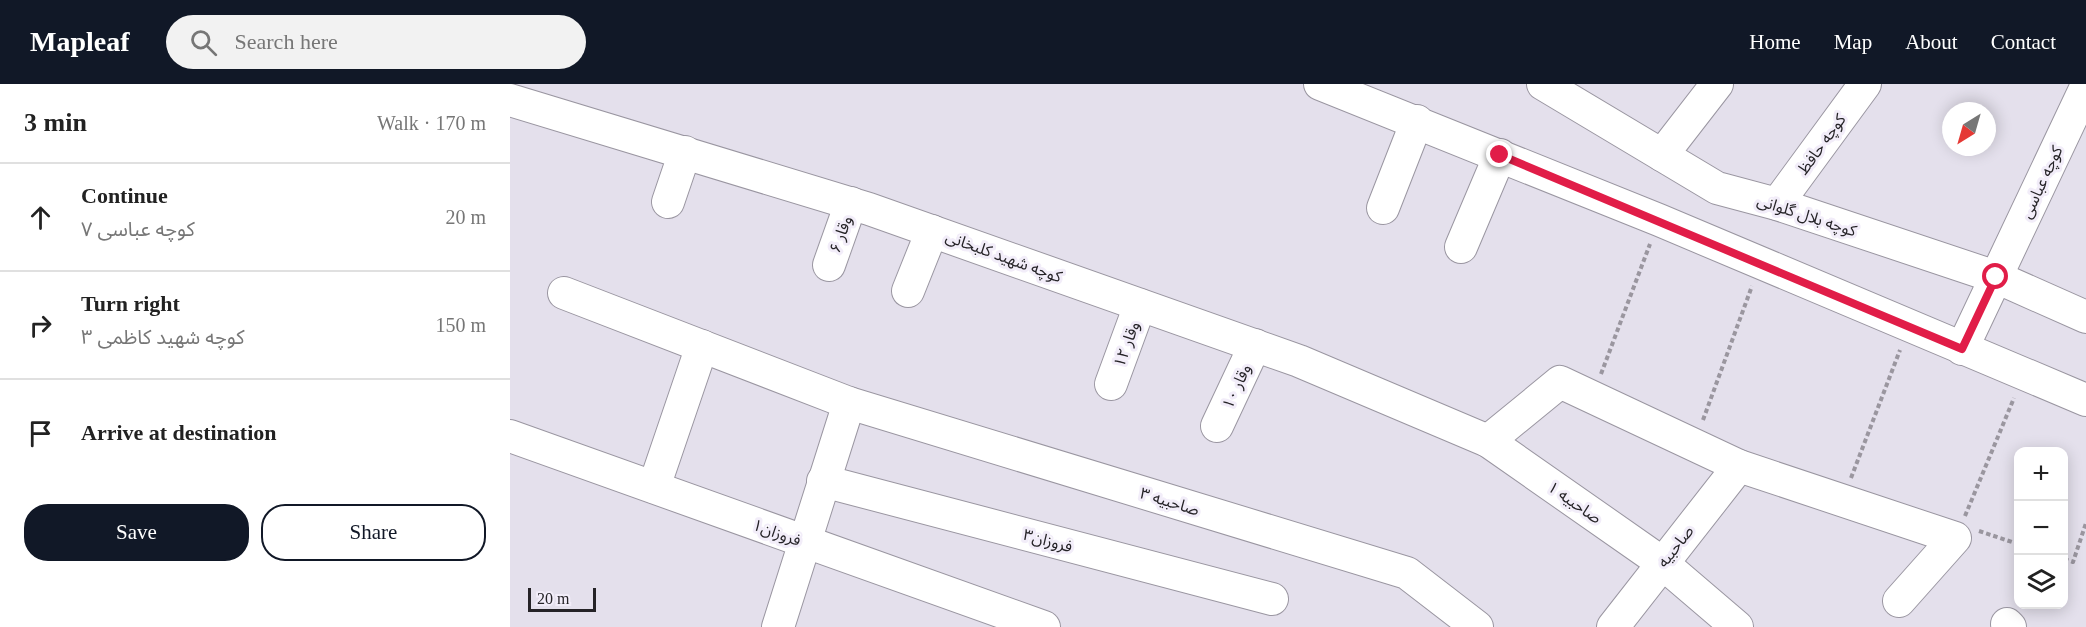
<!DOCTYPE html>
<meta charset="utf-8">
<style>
:root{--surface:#fff;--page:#f2f2f2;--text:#222;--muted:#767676;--line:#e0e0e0;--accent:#111827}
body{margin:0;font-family:"Times New Roman","Noto Sans Arabic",serif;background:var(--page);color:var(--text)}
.controls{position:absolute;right:18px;bottom:18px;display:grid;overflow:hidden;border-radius:12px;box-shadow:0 3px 15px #0003}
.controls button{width:54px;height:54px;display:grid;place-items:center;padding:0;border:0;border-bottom:2px solid var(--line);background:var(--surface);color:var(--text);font:30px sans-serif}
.compass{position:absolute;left:1432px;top:18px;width:54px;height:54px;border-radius:50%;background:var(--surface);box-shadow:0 3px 15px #0003;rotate:217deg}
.scale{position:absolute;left:18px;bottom:15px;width:68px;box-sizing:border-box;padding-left:6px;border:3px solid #252327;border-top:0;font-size:16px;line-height:21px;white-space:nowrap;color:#252327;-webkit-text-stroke:4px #f2edf9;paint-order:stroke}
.stop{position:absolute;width:18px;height:18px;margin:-14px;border:4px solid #e11d48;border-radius:50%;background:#fff}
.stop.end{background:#e11d48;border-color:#fff;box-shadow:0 2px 6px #0008}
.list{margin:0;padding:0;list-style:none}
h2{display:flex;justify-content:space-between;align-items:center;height:78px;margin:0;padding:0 24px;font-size:26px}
h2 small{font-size:20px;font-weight:400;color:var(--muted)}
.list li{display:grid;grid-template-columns:39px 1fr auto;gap:18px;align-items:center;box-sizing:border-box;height:108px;padding:0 24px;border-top:2px solid var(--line)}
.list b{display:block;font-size:22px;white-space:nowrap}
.list p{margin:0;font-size:20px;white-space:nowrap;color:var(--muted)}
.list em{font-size:20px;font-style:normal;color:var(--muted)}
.actions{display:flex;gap:12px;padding:18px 24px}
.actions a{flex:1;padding:14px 0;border:2px solid var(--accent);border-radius:24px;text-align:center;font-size:21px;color:var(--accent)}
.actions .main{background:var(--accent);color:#fff}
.icon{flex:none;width:33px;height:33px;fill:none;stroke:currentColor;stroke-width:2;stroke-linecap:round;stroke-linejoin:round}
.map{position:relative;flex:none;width:1576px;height:543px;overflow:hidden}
header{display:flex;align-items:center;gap:36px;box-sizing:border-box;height:84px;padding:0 30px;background:var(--accent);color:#fff}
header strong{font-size:28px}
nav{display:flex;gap:33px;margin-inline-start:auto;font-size:21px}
.search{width:420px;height:54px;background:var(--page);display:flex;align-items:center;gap:15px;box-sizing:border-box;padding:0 21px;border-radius:33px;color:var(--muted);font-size:22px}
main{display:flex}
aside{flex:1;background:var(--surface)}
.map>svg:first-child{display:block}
</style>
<header>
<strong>Mapleaf</strong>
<div class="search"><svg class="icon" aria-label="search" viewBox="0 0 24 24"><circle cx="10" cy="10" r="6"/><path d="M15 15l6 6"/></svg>Search here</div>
<nav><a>Home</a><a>Map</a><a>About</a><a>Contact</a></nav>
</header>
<main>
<aside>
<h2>3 min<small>Walk · 170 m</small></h2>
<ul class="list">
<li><svg class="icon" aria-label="ahead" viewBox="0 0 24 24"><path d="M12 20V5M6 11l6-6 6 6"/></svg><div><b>Continue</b><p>کوچه عباسی ۷</p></div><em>20 m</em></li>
<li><svg class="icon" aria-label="right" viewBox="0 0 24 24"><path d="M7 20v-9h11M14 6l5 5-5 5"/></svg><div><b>Turn right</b><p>کوچه شهید کاظمی ۳</p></div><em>150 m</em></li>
<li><svg class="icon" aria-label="arrive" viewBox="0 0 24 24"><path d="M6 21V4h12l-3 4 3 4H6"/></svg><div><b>Arrive at destination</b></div></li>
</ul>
<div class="actions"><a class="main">Save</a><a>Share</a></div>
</aside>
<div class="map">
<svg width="1576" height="543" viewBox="0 0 1576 543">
<rect width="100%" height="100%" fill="#e4e0ec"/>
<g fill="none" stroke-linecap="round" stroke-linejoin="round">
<defs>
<g id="minor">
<path d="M810,0L1149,136L1576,316"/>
<path d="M1033,0L1207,104L1267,120L1486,193L1576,233"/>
<path d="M0,16L359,125L789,277L978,357L1151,478L1227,543"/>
<path d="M1152,71L1207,0"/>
<path d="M158,118L175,68"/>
<path d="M1267,120L1355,0"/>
<path d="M873,124L907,37"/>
<path d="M951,163L990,71"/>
<path d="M319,181L341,119"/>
<path d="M398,207L422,147"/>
<path d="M54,209L339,319L897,489L967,543"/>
<path d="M1452,265L1576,3"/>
<path d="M601,300L630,221"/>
<path d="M707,342L745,261"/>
<path d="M0,352L534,543"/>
<path d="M978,357L1050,298L1229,382L1445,454L1389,517"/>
<path d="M313,397L762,515"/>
<path d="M144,403L192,262"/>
<path d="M1497,540L1500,543"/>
<path d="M268,543L339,319"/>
<path d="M1103,543L1229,382"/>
</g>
</defs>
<use href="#minor" stroke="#9a96a1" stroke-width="34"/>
<g stroke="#9a969f" stroke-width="4" stroke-dasharray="4.5 3" stroke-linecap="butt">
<path d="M1091,290L1140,160"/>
<path d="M1193,336L1242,202"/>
<path d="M1341,394L1390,266"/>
<path d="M1455,432L1504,314"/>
<path d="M1469,447L1508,460"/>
<path d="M1554,475L1563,478L1576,439"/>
</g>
<use href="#minor" stroke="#fff" stroke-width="32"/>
</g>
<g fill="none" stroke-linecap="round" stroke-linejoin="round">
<path stroke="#e11d48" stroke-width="8" d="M990,71L1452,265L1486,193"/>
</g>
<g text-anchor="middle" stroke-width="6" stroke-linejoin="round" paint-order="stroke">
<g font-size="16" fill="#252327" stroke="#f2edf9">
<text transform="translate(1311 60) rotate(-54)" y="6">کوچه حافظ</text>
<text transform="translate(1531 98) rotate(-65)" y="6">کوچه عباسی</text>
<text transform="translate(1297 131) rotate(18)" y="6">کوچه بلال گلوانی</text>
<text transform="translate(330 150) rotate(-70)" y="6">وقار ۶</text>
<text transform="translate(494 172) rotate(20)" y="6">کوچه شهید کلبخانی</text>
<text transform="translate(616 260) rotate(-70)" y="6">وقار ۱۲</text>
<text transform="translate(726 302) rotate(-65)" y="6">وقار ۱۰</text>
<text transform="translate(660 417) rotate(17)" y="6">صاحبیه ۳</text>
<text transform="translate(1065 418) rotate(35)" y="6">صاحبیه ۱</text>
<text transform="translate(267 448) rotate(20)" y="6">فروزان۱</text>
<text transform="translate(538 456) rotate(15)" y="6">فروزان۳</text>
<text transform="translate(1165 462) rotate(-52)" y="6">صاحبیه</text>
</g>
</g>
</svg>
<div class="controls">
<button>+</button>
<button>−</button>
<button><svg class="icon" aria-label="layers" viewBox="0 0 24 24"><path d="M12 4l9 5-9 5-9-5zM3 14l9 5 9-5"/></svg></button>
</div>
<svg class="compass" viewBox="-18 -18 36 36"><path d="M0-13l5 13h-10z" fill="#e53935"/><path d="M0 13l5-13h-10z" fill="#767676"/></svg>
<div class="scale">20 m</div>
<div class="stop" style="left:1486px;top:193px"></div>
<div class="stop end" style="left:990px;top:71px"></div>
</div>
</main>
